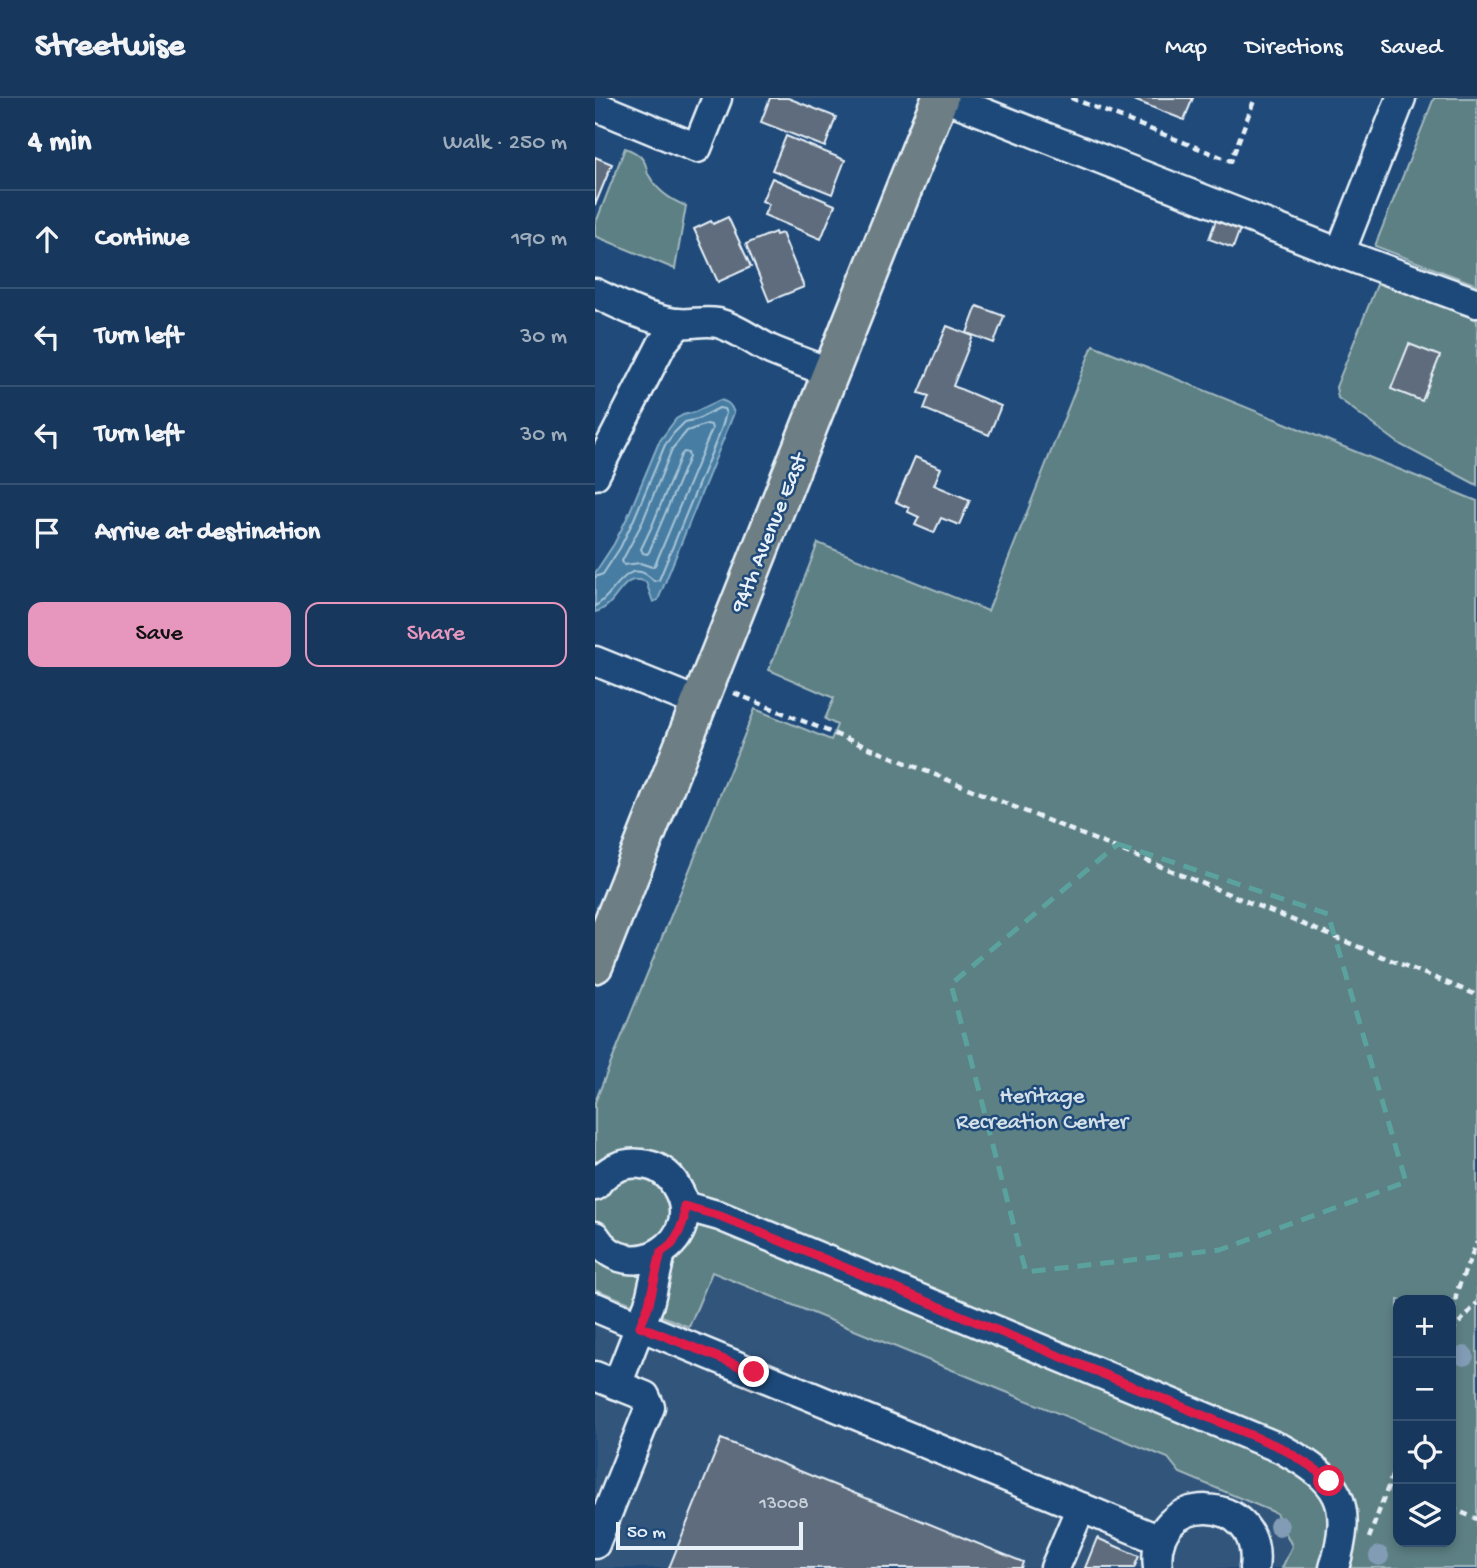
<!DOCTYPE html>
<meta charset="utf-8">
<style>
:root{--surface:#17385c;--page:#244365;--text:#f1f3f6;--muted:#9eacbb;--line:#365272;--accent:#e797bd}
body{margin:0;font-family:"Gochi Hand",sans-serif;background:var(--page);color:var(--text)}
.controls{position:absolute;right:21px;bottom:21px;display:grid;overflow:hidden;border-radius:14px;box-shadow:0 4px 10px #0003}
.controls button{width:63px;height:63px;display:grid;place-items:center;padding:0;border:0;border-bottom:2px solid var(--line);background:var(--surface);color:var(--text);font:35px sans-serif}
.scale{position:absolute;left:21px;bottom:18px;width:187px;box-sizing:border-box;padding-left:7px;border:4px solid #e8f1f8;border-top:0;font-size:19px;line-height:24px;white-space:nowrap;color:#e8f1f8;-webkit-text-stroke:5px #1f4a7a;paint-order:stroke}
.stop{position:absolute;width:21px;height:21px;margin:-16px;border:5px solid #e11d48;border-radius:50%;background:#fff}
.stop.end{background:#e11d48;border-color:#fff;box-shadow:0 2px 7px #0008}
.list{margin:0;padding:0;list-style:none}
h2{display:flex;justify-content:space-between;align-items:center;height:91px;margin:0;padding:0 28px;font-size:30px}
h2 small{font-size:23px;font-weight:400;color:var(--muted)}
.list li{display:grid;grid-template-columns:46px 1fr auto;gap:21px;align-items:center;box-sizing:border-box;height:98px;padding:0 28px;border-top:2px solid var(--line)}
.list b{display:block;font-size:26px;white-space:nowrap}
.list em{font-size:23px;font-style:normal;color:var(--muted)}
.actions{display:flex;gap:14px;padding:21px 28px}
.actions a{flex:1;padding:16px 0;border:2px solid var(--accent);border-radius:14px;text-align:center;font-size:24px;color:var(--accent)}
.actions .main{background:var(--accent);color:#111}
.icon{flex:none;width:38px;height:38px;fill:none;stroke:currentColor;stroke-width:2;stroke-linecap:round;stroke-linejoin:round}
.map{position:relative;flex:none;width:882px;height:1470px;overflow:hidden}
header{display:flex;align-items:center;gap:42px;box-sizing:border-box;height:98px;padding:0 35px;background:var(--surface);border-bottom:2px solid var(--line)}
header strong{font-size:33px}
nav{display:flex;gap:38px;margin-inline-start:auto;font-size:24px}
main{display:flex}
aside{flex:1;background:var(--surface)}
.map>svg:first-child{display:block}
</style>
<header>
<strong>Streetwise</strong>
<nav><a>Map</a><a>Directions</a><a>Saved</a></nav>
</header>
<main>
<aside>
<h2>4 min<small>Walk · 250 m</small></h2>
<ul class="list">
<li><svg class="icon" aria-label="ahead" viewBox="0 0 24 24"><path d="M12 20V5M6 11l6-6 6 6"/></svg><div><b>Continue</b></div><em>190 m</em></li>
<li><svg class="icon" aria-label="left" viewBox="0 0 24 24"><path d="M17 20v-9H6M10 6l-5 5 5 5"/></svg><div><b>Turn left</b></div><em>30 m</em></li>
<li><svg class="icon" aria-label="left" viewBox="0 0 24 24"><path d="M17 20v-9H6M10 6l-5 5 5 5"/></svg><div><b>Turn left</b></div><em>30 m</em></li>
<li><svg class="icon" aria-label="arrive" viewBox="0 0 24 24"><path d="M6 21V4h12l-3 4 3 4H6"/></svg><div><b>Arrive at destination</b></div></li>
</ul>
<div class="actions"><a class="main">Save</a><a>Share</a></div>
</aside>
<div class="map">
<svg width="882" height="1470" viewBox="0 0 882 1470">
<rect width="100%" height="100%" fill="#1f4a7a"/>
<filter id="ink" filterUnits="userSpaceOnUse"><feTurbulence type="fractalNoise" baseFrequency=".0143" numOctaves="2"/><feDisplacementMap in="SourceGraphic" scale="14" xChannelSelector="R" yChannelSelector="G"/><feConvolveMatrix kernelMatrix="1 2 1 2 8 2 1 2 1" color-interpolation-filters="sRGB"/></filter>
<g filter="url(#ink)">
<path fill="#32547b" d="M117,1174L574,1360L585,1375L681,1415L697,1448L687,1470H0V1191L94,1229Z"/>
<g fill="#5d8084" stroke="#a2b8be" stroke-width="2" fill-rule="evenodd">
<path d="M839,0H882V187L780,148Z"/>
<path d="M30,50C39,53 48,58 51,68C55,78 49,70 55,79C63,94 76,102 91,108L80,171L0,138V127Z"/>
<path d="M783,184L882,222V387L806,347L743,300L741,289Z"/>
<path d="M498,247L882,403V1470H687L697,1448L681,1415L585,1375L573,1360L117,1174L94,1229L0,1191V1004L160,611L236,642L242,627L230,621L239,600L174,572L223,445L393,513ZM803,1202H856V1444H803Z"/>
</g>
<path fill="#467da2" stroke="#87abc4" stroke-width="2" d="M125,302C133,304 136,306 139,315L63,502L58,504L51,484C25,472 24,509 0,514V475L19,446L33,418L64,344L81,321L88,317L100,314Z"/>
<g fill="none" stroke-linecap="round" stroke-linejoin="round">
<g stroke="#a7c3d6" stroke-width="2">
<path d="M112,326L116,327L117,331L60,467L57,469L45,465L29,467L27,463L47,425L77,351L92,333Z"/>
<path d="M89,354L93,355L94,359L54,454L52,456L48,455L46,451L57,428L86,357Z"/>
<path d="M0,479L8,476L25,450L39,421L70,347L79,335L90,324L103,321L124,310L129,311L131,315L127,329L64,482L59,483C32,454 20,499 0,508"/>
</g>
</g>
<g fill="#5e6c7d" stroke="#e8f1f8" stroke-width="2">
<path d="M175,0H193L241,19L230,49L166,24Z"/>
<path d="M534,0H598L589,22Z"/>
<path d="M191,38L250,62L237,96L177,72Z"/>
<path d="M0,59L17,66L0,107Z"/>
<path d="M177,80L240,107L226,141L169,117L174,106L167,103Z"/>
<path d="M133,119L156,169L123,184L99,131L116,123L118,126Z"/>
<path d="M621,122L645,131L638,150L614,141Z"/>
<path d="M180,134L181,137L187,135L209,189L174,203L151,146Z"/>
<path d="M382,208L409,218L399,245L372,235Z"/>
<path d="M352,228L378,238L358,288L406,308L394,337L329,311L334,298L324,295Z"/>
<path d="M814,246L845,258L827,303L796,291Z"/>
<path d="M320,359L346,370L339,387L375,402L364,427L346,420L339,435L320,427L324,419L313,414L314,410L301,404Z"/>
<path d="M126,1341L428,1464L426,1470H74Z"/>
<path d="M502,1440L544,1458L539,1470H490Z"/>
</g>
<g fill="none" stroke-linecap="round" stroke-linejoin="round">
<defs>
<g id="minor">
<path d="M351,0L745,155L806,0"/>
<path d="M0,8L102,50L122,0"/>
<path d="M745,155L882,205"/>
<path d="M0,195C27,208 49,220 80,225C94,227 108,222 123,225C142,230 158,243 176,252C195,260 216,267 236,275"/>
<path d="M0,377L67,246L84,225"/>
<path d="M0,563L104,605"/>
<path d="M0,1088C10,1073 27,1063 46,1066C61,1067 74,1075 81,1088C115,1143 33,1192 0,1138"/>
<path d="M89,1108L125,1118L687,1351C745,1383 759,1404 739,1470"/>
<path d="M0,1209L45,1228L54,1206L66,1154"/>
<path d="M0,1278L50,1298L55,1309L0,1446"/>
<path d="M22,1287L45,1228L565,1442"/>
<path d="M460,1470L486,1409"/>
<path d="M563,1470C553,1390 670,1393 659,1470"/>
</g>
<path id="major" d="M0,867L345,0"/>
</defs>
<use href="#minor" stroke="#e8f1f8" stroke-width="33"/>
<use href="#major" stroke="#e8f1f8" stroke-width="40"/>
<g stroke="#e8f1f8" stroke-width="4.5" stroke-dasharray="7 5" stroke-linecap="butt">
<path d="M476,0L636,63L660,0"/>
<path d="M139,595L882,897"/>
<path d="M856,1226L862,1193L882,1144"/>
<path d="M856,1234L882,1205"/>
<path d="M856,1410L882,1421"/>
<path d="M774,1440L803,1362"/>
</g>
<use href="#minor" stroke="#1f4a7a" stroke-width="28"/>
<use href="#major" stroke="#6d7e84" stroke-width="35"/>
</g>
<g fill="#829cb6">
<circle cx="869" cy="1258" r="10"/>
<circle cx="684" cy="1428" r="10"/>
<circle cx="784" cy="1458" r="10"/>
</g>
</g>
<g fill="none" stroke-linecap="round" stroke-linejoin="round" filter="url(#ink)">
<path stroke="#e11d48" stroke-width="9" d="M159,1274L45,1228L54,1206L66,1154L77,1146L84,1134L89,1121V1108L125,1118L687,1350L720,1371L734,1383"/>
</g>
<path fill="none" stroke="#5ba19e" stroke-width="5" stroke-dasharray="14 9" stroke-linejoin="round" d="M523,746L733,816L811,1084L624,1152L431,1174L356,886Z"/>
<g text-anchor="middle" stroke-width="5" stroke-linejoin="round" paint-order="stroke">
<g font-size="19" fill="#c6d0d9">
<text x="189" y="1410">13008</text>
</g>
<g font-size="23" fill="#e8f1f8" stroke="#1f4a7a">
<text transform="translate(172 434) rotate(-68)" y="8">94th Avenue East</text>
</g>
<g font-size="23" fill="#d3e0e7" stroke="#1f4a7a">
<text x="447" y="1004">Heritage<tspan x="447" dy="26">Recreation Center</tspan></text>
</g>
</g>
</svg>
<div class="controls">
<button>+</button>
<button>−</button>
<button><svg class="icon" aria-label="locate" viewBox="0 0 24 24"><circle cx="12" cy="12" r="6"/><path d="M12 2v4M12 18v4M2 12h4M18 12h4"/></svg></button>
<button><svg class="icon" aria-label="layers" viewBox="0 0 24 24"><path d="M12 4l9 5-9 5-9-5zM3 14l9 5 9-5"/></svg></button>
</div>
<div class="scale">50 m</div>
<div class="stop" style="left:734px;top:1383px"></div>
<div class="stop end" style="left:159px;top:1274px"></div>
</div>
</main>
